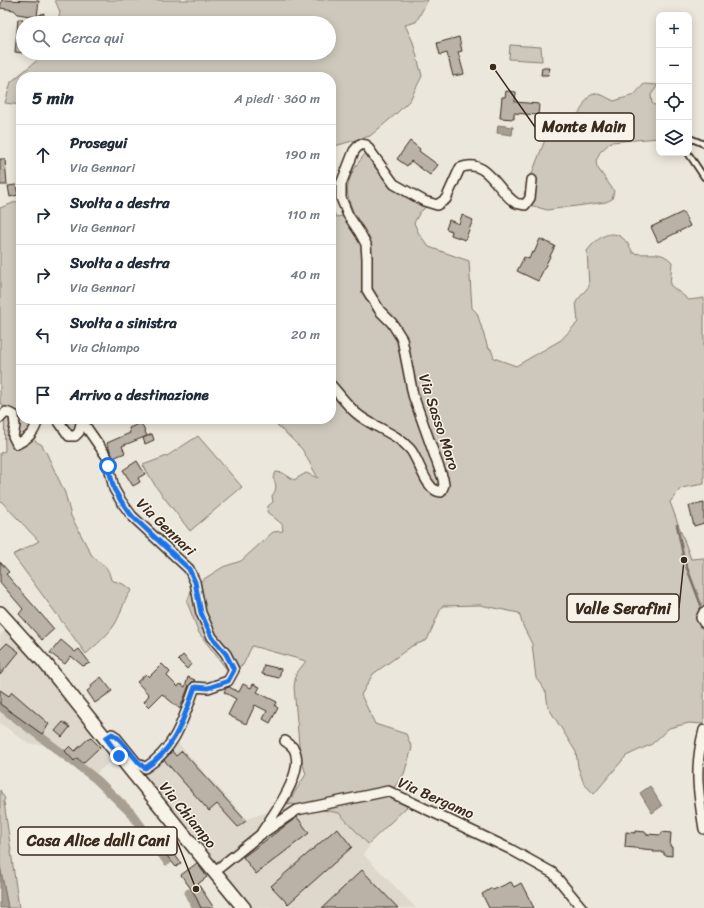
<!DOCTYPE html>
<html lang="it">
<meta charset="utf-8">
<style>
:root{--surface:#fff;--page:#f2f2f3;--text:#1f2937;--muted:#747a83;--line:#e0e1e3}
body{margin:0;font-family:Sriracha,sans-serif;background:var(--page);color:var(--text)}
.controls{position:absolute;right:12px;top:12px;display:grid;overflow:hidden;border-radius:8px;box-shadow:0 2px 10px #0003}
.controls button{width:36px;height:36px;display:grid;place-items:center;padding:0;border:0;border-bottom:1px solid var(--line);background:var(--surface);color:var(--text);font:20px sans-serif}
.stop{position:absolute;width:12px;height:12px;margin:-9px;border:3px solid #1a73e8;border-radius:50%;background:#fff}
.stop.end{background:#1a73e8;border-color:#fff;box-shadow:0 1px 4px #0008}
.list{margin:0;padding:0;list-style:none}
h2{display:flex;justify-content:space-between;align-items:center;height:52px;margin:0;padding:0 16px;font-size:17px}
h2 small{font-size:13px;font-weight:400;color:var(--muted)}
.list li{display:grid;grid-template-columns:26px 1fr auto;gap:12px;align-items:center;box-sizing:border-box;height:60px;padding:0 16px;border-top:1px solid var(--line)}
.list b{display:block;font-size:15px;white-space:nowrap}
.list p{margin:0;font-size:13px;white-space:nowrap;color:var(--muted)}
.list em{font-size:13px;font-style:normal;color:var(--muted)}
.icon{flex:none;width:22px;height:22px;fill:none;stroke:currentColor;stroke-width:2;stroke-linecap:round;stroke-linejoin:round}
.map{position:relative;flex:none;width:704px;height:908px;overflow:hidden}
.search{position:absolute;background:var(--surface);box-shadow:0 2px 10px #0003;left:16px;top:16px;width:320px;height:44px;display:flex;align-items:center;gap:10px;box-sizing:border-box;padding:0 14px;border-radius:22px;color:var(--muted);font-size:15px}
.panel{position:absolute;background:var(--surface);box-shadow:0 2px 10px #0003;left:16px;top:72px;width:320px;height:352px;border-radius:16px}
.map>svg:first-child{display:block}
</style>
<div class="map">
<svg width="704" height="908" viewBox="0 0 704 908">
<rect width="100%" height="100%" fill="#ece7dc"/>
<filter id="ink" filterUnits="userSpaceOnUse"><feTurbulence type="fractalNoise" baseFrequency=".025" numOctaves="2"/><feDisplacementMap in="SourceGraphic" scale="8" xChannelSelector="R" yChannelSelector="G"/><feConvolveMatrix kernelMatrix="1 2 1 2 8 2 1 2 1" color-interpolation-filters="sRGB"/></filter>
<g filter="url(#ink)">
<g fill="#ddd7cc">
<path d="M11,622L116,757L94,775L54,745L29,744L0,723V636Z"/>
<path d="M177,742L247,819L292,804L339,813L370,846L363,854L416,908H238L132,777Z"/>
</g>
<g fill="#cec8bc" stroke="#84796d">
<path d="M55,0H428L416,22L405,25L413,42L422,76L410,100L396,114L370,136L331,147V77H21V105L5,103L11,82L46,53H329V23H57L60,12Z"/>
<path d="M510,45L541,47L542,61L509,59Z"/>
<path d="M644,84L658,85L651,95L652,103L659,108V138L611,142L600,152L596,161L597,167L614,191L612,199L606,202L547,210L530,205L524,194L555,114L564,120C586,116 578,105 593,93L602,95L614,101L634,95Z"/>
<path d="M369,150L402,189L427,206L420,212L414,223L419,234L429,247L469,261L472,308L477,313L488,348L491,349L494,358L516,366L561,340L578,322L576,302L589,286L587,251C603,230 621,226 633,253C649,256 660,249 672,262L670,285L689,300L704,298V484L681,488L670,502L691,559L704,558V724L689,723L669,728L652,744L626,756L594,794L584,784L578,767L576,752L548,707L546,692L536,678L532,644L523,626L519,613L480,605L442,606L427,640L412,646L373,674L361,695L375,724L406,734L412,748L404,774L393,789L413,801L368,844L339,813L292,804L287,805L306,774L300,756L294,687L296,674L306,661L252,646L243,665L228,671L199,633L187,602L193,586L223,567L241,561L273,532L283,531L282,524L267,512L268,506L273,502L272,496C277,489 277,485 273,478L276,472L283,473L294,480L306,473L318,478L302,449L271,419H331V206L336,217L354,214C352,208 349,202 348,196C345,179 358,161 369,150Z"/>
<path d="M21,200V419H29C31,431 29,440 41,444L45,450L65,493L71,516L91,554C101,567 107,561 111,580L123,584L132,590C123,600 122,613 115,624C108,635 96,645 86,654L13,555L39,541L0,500V453L5,451L4,407L0,402V208Z"/>
<path d="M63,419H81L73,434L70,432Z"/>
<path d="M198,436L242,487L190,531L156,487L143,465L167,456Z"/>
<path d="M0,790L5,799L3,802H4L19,908H8L0,866Z"/>
</g>
<g fill="#a89f93" stroke="#7c7064">
<path d="M498,125L513,127L512,135L497,133Z"/>
<path d="M650,786L662,806L652,813L640,793Z"/>
<path d="M0,866L8,908H0Z"/>
</g>
<g fill="none" stroke-linecap="round" stroke-linejoin="round">
<path stroke="#7c7064" stroke-width="2.5" d="M677,525L684,560L701,605"/>
<g stroke="#a89f93" stroke-width="9">
<path d="M0,706L96,779L131,813L167,861"/>
<path d="M189,893L197,908"/>
</g>
</g>
<g fill="#bab2a7" stroke="#3b2a1e">
<path d="M2,0L39,1L37,16L44,13L42,23H24L35,17L18,14L14,10L0,8Z"/>
<path d="M18,19H23V53L15,52Z"/>
<path d="M459,37L462,51L458,52L464,74L453,76L447,53L440,55L437,43Z"/>
<path d="M542,68H550L548,75H541Z"/>
<path d="M506,91L516,92L515,102L539,104L538,115L514,113V119L500,118L502,97H505Z"/>
<path d="M410,141L420,149L419,151L438,165L430,175L411,161L407,166L397,159Z"/>
<path d="M0,159H5L7,185H0Z"/>
<path d="M16,185L18,195L10,197L8,186Z"/>
<path d="M683,212L690,226L658,242L651,227Z"/>
<path d="M462,215L473,220L465,240L451,235L452,231L446,229L449,220L459,224Z"/>
<path d="M540,239L555,246L538,281L517,271L524,257L529,259L532,252L534,253Z"/>
<path d="M141,423L147,436L122,446L125,453L113,458L107,443L130,433L129,428Z"/>
<path d="M152,434L154,440L145,444L143,438Z"/>
<path d="M137,461L145,474L138,478L140,482L133,486L123,470Z"/>
<path d="M704,503V523L694,526L689,506Z"/>
<path d="M0,562L9,572L6,574L54,629L42,640L19,614L23,609L0,582Z"/>
<path d="M61,640L75,652L79,649L90,663L83,666L71,656L65,664L50,653Z"/>
<path d="M7,643L19,652L0,675V650Z"/>
<path d="M183,655L191,664L187,669L178,660Z"/>
<path d="M162,664L170,672L167,676L178,687L180,684L185,687L188,677L195,680L189,685L180,709L162,694L149,707L144,702L149,695L137,682L146,674L149,677Z"/>
<path d="M264,665L281,669L279,678L262,674Z"/>
<path d="M101,677L112,691L95,703L87,691L92,687L91,685Z"/>
<path d="M243,684L251,688L253,684L260,687L257,692L277,702L275,706L278,708L270,723L263,719L267,711L255,705L246,724L228,715L236,699L224,692L226,688L229,687L239,692Z"/>
<path d="M0,690L9,696L12,692L49,724L42,734L0,704Z"/>
<path d="M63,722L70,727L62,737L55,731Z"/>
<path d="M90,737L100,747L83,763L77,758L74,761L65,751L70,746L75,751Z"/>
<path d="M172,751L176,756L182,751L246,821L238,827L217,804L209,811L164,760Z"/>
<path d="M297,817L309,833L256,874L243,857Z"/>
<path d="M337,828L352,847L288,904L271,886Z"/>
<path d="M635,831L646,832V834L661,835L662,832L671,833L670,846L672,847V856L664,855V852H653V850L625,847L626,832L635,833Z"/>
<path d="M168,846L181,863L176,867L163,851Z"/>
<path d="M197,863L207,877L198,884L214,908H201L194,893L181,875Z"/>
<path d="M362,870L398,908H322Z"/>
<path d="M511,882L514,887L521,883L534,908H489L482,894L492,888L493,890Z"/>
</g>
<g fill="none" stroke-linecap="round" stroke-linejoin="round">
<defs>
<g id="lane">
<path d="M689,141L692,139L704,144"/>
<path d="M688,153L704,177"/>
</g>
<g id="street">
<path d="M331,385C339,394 347,405 356,413C372,427 395,432 410,449C419,459 426,492 441,492L444,485L443,479L413,395L402,339L392,323L380,311L367,290V258L366,244L360,233L348,215L341,198V184L354,151L360,144L366,145L394,184L424,201L437,205L446,199L460,168C487,156 498,193 516,203C518,204 522,204 525,205L530,198L532,180"/>
<path d="M0,418L6,412L14,415L15,426L13,436L17,444C29,438 35,432 38,419"/>
<path d="M57,419L69,436H75L79,432L82,419"/>
<path d="M82,421L107,457L114,489L121,501L132,516L189,569L195,582L201,613L212,637L226,654L234,670L228,681L208,688L195,687C183,719 176,748 145,768L136,762L115,736L112,734L106,738"/>
<path d="M704,612L701,618L704,623"/>
<path d="M704,730C694,767 698,792 704,829"/>
<path d="M262,832C274,813 306,772 294,749C292,746 288,743 285,741"/>
<path d="M214,872L260,835L297,810L388,791L510,849L553,873L582,908"/>
</g>
<path id="secondary" d="M0,613L45,663L134,774L244,908"/>
</defs>
<use href="#lane" stroke="#3b2a1e" stroke-width="8"/>
<use href="#street" stroke="#3b2a1e" stroke-width="12"/>
<use href="#secondary" stroke="#3b2a1e" stroke-width="16"/>
<use href="#lane" stroke="#f7f3e8" stroke-width="4.5"/>
<use href="#street" stroke="#f7f3e8" stroke-width="9"/>
<use href="#secondary" stroke="#f7f3e8" stroke-width="13"/>
</g>
</g>
<g fill="none" stroke-linecap="round" stroke-linejoin="round" filter="url(#ink)">
<path stroke="#1a73e8" stroke-width="5" d="M108,466L114,489L121,501L132,516L189,569L195,582L201,613L212,637L226,654L234,670L228,681L208,688L195,687C183,719 176,749 145,768C133,760 124,739 112,734L106,738L119,756"/>
</g>
<g text-anchor="middle" stroke-width="3" stroke-linejoin="round" paint-order="stroke">
<g font-size="15" fill="#3b2a1e" stroke="#f7f3e8">
<text transform="translate(439 422) rotate(72)" y="5">Via Sasso Moro</text>
<text transform="translate(166 527) rotate(44)" y="5">Via Gennari</text>
<text transform="translate(436 798) rotate(24)" y="5">Via Bergamo</text>
<text transform="translate(188 815) rotate(51)" y="5">Via Chiampo</text>
</g>
</g>
<path fill="none" stroke="#3b2a1e" stroke-width="1.5" d="M493 67L535 127M684 560L679 608M196 889L177 841"/>
<g fill="#3b2a1e" stroke="#f7f3e8" stroke-width="1.5">
<circle cx="493" cy="67" r="4"/>
<circle cx="684" cy="560" r="4"/>
<circle cx="196" cy="889" r="4"/>
</g>
<g fill="#f7f3e8" stroke="#3b2a1e" stroke-width="1.5">
<rect x="535" y="113" width="99" height="28" rx="4"/>
<rect x="567" y="594" width="112" height="28" rx="4"/>
<rect x="18" y="827" width="159" height="28" rx="4"/>
</g>
<g font-size="16" text-anchor="middle" font-weight="bold" fill="#3b2a1e">
<text x="584" y="132">Monte Main</text>
<text x="623" y="614">Valle Serafini</text>
<text x="98" y="846">Casa Alice dalli Cani</text>
</g>
</svg>
<div class="controls">
<button>+</button>
<button>−</button>
<button><svg class="icon" aria-label="locate" viewBox="0 0 24 24"><circle cx="12" cy="12" r="6"/><path d="M12 2v4M12 18v4M2 12h4M18 12h4"/></svg></button>
<button><svg class="icon" aria-label="layers" viewBox="0 0 24 24"><path d="M12 4l9 5-9 5-9-5zM3 14l9 5 9-5"/></svg></button>
</div>
<div class="stop" style="left:108px;top:466px"></div>
<div class="stop end" style="left:119px;top:756px"></div>
<div class="search"><svg class="icon" aria-label="search" viewBox="0 0 24 24"><circle cx="10" cy="10" r="6"/><path d="M15 15l6 6"/></svg>Cerca qui</div>
<section class="panel">
<h2>5 min<small>A piedi · 360 m</small></h2>
<ul class="list">
<li><svg class="icon" aria-label="ahead" viewBox="0 0 24 24"><path d="M12 20V5M6 11l6-6 6 6"/></svg><div><b>Prosegui</b><p>Via Gennari</p></div><em>190 m</em></li>
<li><svg class="icon" aria-label="right" viewBox="0 0 24 24"><path d="M7 20v-9h11M14 6l5 5-5 5"/></svg><div><b>Svolta a destra</b><p>Via Gennari</p></div><em>110 m</em></li>
<li><svg class="icon" aria-label="right" viewBox="0 0 24 24"><path d="M7 20v-9h11M14 6l5 5-5 5"/></svg><div><b>Svolta a destra</b><p>Via Gennari</p></div><em>40 m</em></li>
<li><svg class="icon" aria-label="left" viewBox="0 0 24 24"><path d="M17 20v-9H6M10 6l-5 5 5 5"/></svg><div><b>Svolta a sinistra</b><p>Via Chiampo</p></div><em>20 m</em></li>
<li><svg class="icon" aria-label="arrive" viewBox="0 0 24 24"><path d="M6 21V4h12l-3 4 3 4H6"/></svg><div><b>Arrivo a destinazione</b></div></li>
</ul>
</section>
</div>
